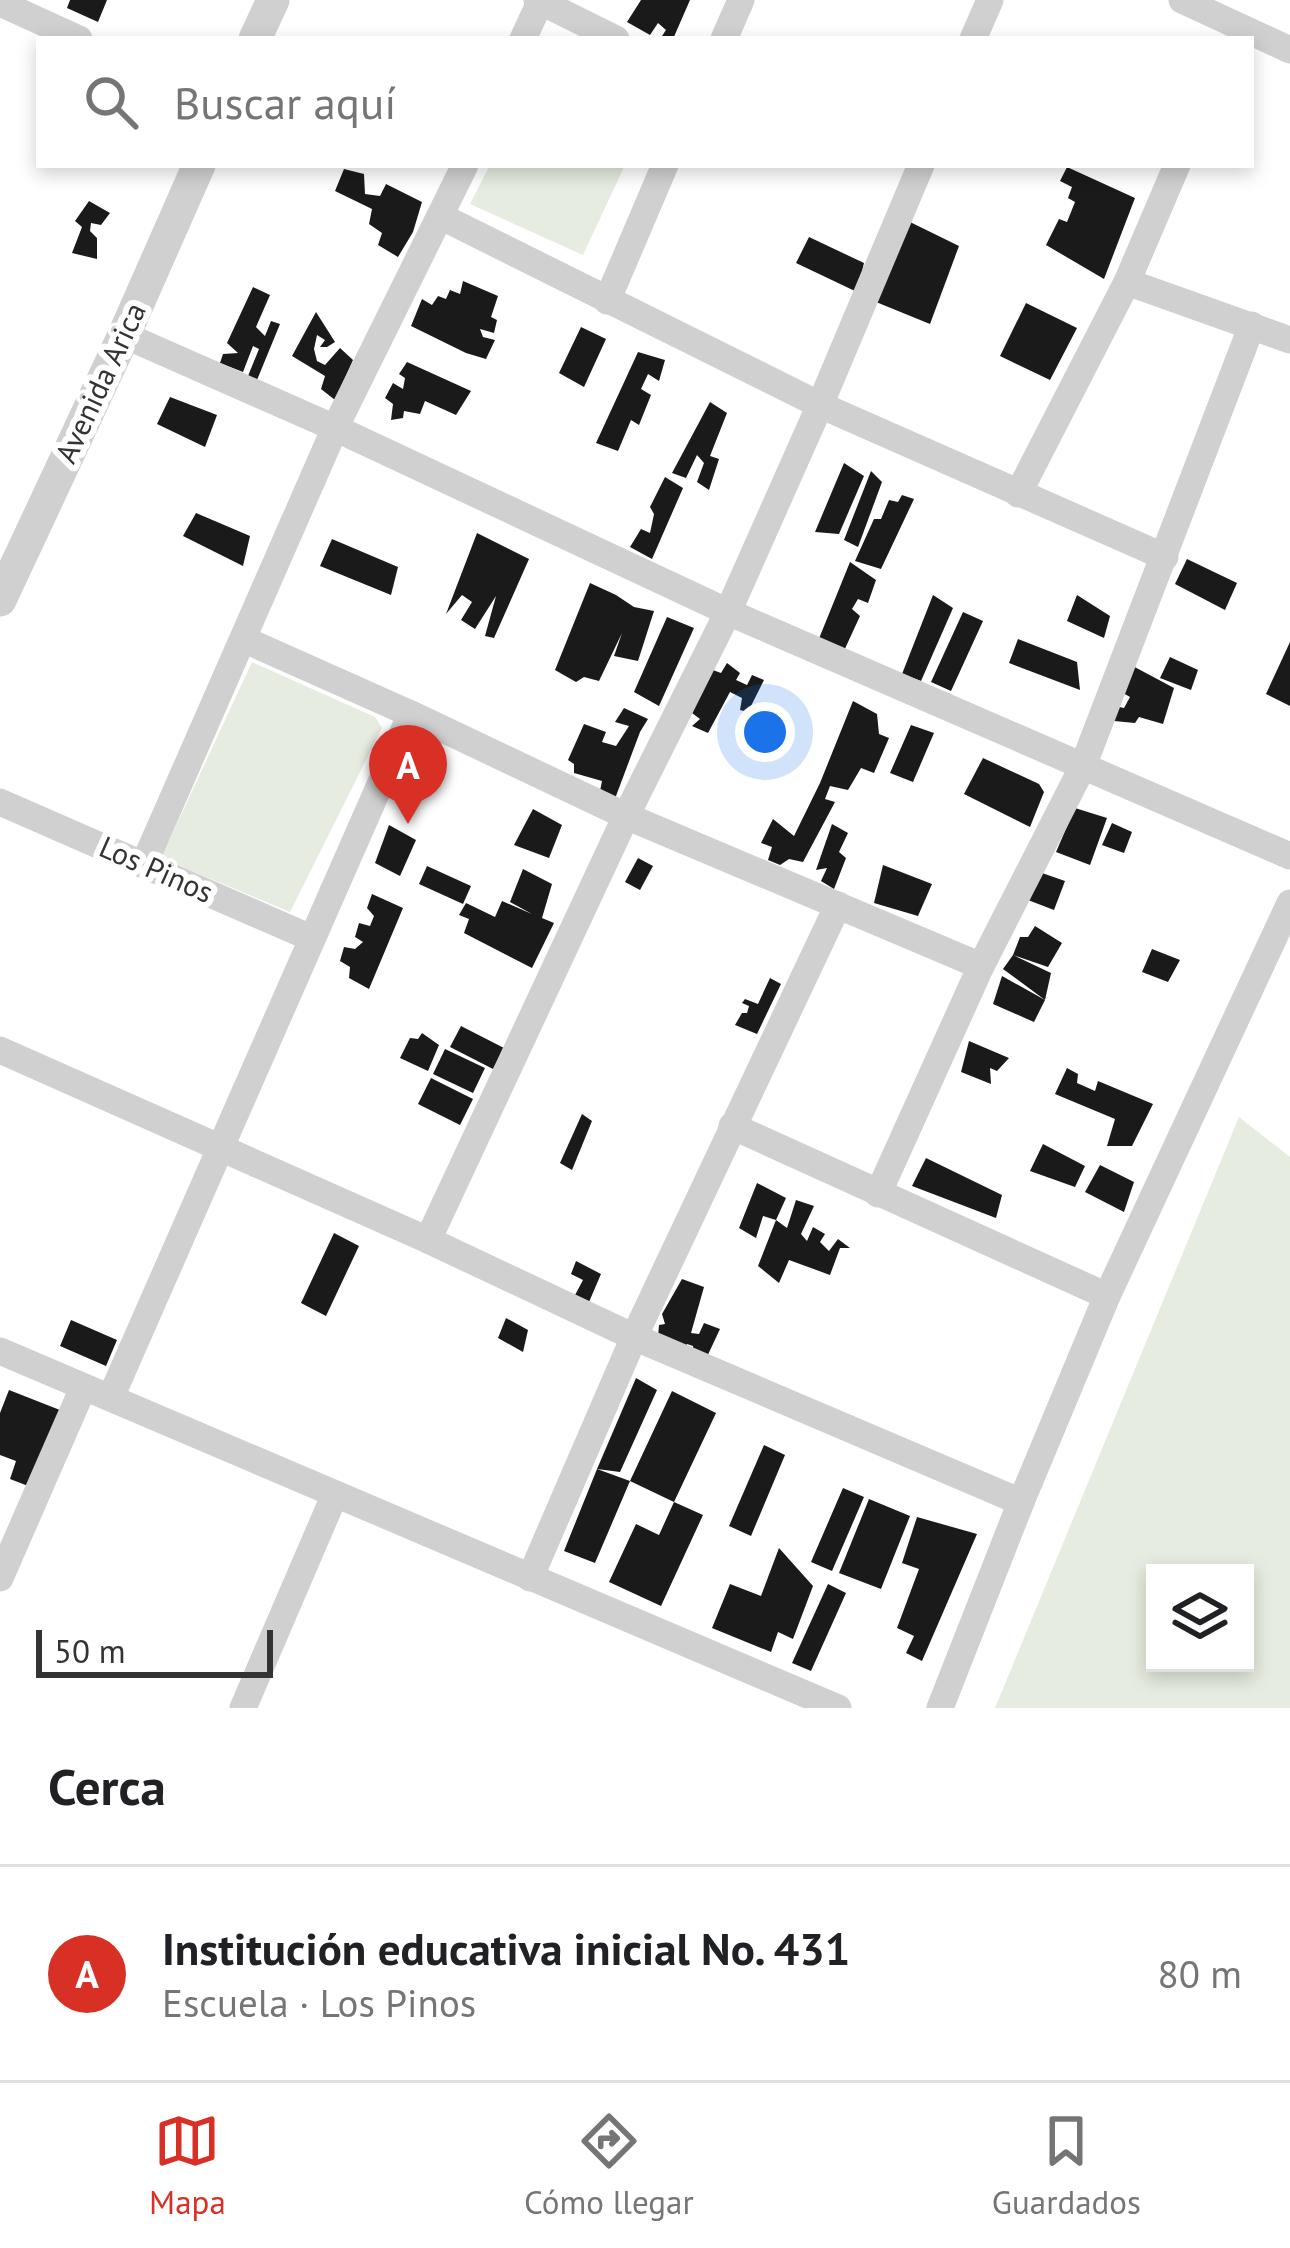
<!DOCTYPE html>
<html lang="es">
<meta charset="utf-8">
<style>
:root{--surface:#fff;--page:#f6f6f6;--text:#202124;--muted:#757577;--line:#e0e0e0;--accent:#d93025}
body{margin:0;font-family:"PT Sans",sans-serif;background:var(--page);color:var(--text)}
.controls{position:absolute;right:36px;bottom:36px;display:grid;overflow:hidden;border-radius:0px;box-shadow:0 6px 18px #0003}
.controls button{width:108px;height:108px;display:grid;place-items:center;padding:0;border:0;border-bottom:3px solid var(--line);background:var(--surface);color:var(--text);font:60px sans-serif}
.scale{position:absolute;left:36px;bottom:30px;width:237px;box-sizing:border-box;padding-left:12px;border:6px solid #333;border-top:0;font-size:33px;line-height:42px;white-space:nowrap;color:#333;-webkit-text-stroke:9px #fff;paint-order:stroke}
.you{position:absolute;left:765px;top:732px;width:42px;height:42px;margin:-30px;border:9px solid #fff;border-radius:50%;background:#1a73e8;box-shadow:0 0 0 18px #1a73e833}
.badge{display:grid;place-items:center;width:78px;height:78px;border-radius:50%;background:var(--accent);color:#fff;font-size:39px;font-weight:700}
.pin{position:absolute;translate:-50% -99px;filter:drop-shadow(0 3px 6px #0008)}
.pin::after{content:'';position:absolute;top:63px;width:42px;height:36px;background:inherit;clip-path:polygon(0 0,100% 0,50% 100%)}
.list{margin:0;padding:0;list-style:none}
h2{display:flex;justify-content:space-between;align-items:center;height:156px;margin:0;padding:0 48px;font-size:51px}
h2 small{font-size:39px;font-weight:400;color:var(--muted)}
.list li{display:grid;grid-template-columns:78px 1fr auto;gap:36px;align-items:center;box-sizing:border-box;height:216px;padding:0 48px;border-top:3px solid var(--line)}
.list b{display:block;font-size:45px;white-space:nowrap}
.list p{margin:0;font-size:39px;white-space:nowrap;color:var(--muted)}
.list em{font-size:39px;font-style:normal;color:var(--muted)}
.icon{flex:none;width:66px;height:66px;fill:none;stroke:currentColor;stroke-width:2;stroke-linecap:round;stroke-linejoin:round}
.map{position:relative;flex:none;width:1290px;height:1708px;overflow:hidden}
.search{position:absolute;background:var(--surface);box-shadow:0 6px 18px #0003;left:36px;right:36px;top:36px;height:132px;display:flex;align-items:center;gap:30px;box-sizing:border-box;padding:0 42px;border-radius:0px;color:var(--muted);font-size:45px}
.sheet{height:372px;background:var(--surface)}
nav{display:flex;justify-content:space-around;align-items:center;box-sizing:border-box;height:168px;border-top:3px solid var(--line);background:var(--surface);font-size:33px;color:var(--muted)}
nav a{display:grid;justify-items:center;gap:6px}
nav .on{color:var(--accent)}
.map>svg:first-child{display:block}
</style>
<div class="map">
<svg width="1290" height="1708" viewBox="0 0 1290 1708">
<rect width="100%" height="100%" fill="#fff"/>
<g fill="#e6ecdf" fill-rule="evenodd">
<path d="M490,165H625L583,255L470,204Z"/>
<path d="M252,662L375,717L382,728L290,912L161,858Z"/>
<path d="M1239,1117L1290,1157V1708H995ZM1245,1573V1663H1155V1573Z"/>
</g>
<g fill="#1a1a1a">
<path d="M70,0H107L98,22L67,8Z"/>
<path d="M641,0H690L673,39H660L666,30L658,23L650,35L627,22Z"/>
<path d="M1067,167L1135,198L1104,279L1046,245L1059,219L1067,222L1075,202L1068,198L1072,187L1060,181Z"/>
<path d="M344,169L364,174L365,194L380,196L386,184L422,202L413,232L398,257L378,245L382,233L369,224L372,209L335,191Z"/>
<path d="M89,201L110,213L101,225L91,223L90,231L97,238V259L72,253L82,227L75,221Z"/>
<path d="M910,222L959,246L930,324L876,302Z"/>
<path d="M809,237L864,263L857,292L796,263Z"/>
<path d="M463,281L498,296L491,317L497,320L494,333L480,329L483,337L495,340L486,359L466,353L411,326L422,299L432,305L438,296L446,299L450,290L460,294Z"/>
<path d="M253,287L270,295L256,327L265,336L271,321L280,324L257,380L248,376L259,349L253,346L243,372L220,363L223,354L238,353L227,343Z"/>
<path d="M1026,303L1077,328L1050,380L1000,356Z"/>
<path d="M316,312L335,342L327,347H320L325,340L317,335L314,349L317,361L325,365L340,348L353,360L335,400L321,389L325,376L292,356Z"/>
<path d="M581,327L606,339L584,387L559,373Z"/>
<path d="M638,352L665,360L659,381L648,374L641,389L651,395L639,425L631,420L618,451L596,443Z"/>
<path d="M407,362L471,391L456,415L425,401L420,414L404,411L403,418L391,420L393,404L385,398L393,383L403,389L405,378L399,374Z"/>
<path d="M170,397L217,415L205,447L157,424Z"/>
<path d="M710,402L727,413L710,456L719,459L709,490L697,482L704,463L697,455L686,478L672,473Z"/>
<path d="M844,463L864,476L839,534L815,532Z"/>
<path d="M871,471L882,482L858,547L844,540Z"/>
<path d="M665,477L683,488L652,559L630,547L641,529L650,533L654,514L650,507Z"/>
<path d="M902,495L914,499L881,569L855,561L874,519H881L889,500L898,502Z"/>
<path d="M196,513L250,536L243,566L183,536Z"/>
<path d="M477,533L529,559L494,638L485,636L496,596L475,629L461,620L472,602L462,595L446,614Z"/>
<path d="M332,539L398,567L391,595L320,566Z"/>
<path d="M1187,559L1237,583L1225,610L1175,584Z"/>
<path d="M850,562L876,580L868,603L858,599L852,609L860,616L843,653L818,641Z"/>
<path d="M590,583L616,595L634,607L654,611L638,661L614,656L622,633L599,681L584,677L576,682L555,670Z"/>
<path d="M933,595L953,608L921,681L902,674Z"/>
<path d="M1077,595L1110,616L1104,638L1067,621Z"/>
<path d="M963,612L983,621L951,691L931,682Z"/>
<path d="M667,617L694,628L659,706L634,692Z"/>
<path d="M1018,639L1077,662L1080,690L1009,663Z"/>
<path d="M1290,642V706L1266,694Z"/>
<path d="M1170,657L1198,670L1191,690L1160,678Z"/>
<path d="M727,663L740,673L736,680L747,685L752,675L764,680L748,712L740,710L742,698L730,692L708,733L692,726L700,719L688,710L710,669L721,673Z"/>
<path d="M1129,664L1174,688L1163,724L1139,717L1135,723L1114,721L1115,706L1124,708L1130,697L1118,690Z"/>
<path d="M853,701L877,714L879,734L889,738L874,773L861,768L848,790L830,786L825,799L835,802L803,862L789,859L780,865L768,860L772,847L761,843L773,819L794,836L820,783Z"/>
<path d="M624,708L648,719L640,732L613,804L600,791L602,781L574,773V764L568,760L584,724L606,732L602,742L616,746L629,726L615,722Z"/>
<path d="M911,725L934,733L913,782L890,773Z"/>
<path d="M983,758L1039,784L1044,792L1030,827L964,794Z"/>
<path d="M1075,808L1107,818L1090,865L1056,852Z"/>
<path d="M533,809L562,825L549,858L514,845Z"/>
<path d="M1112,823L1132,832L1124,853L1102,845Z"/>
<path d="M832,824L848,833L839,852L846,858L834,889L821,881L827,868L816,870Z"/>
<path d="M389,825L416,840L400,876L375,863Z"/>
<path d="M638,858L653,866L640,890L625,882Z"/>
<path d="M883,865L932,884L918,916L874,903Z"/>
<path d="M427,866L471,886L463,904L419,884Z"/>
<path d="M523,869L552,884L542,918L554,923L532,968L464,933L469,919L459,915L466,903L495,917L502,901L532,914L510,902Z"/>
<path d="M1042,873L1065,881L1054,910L1028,900Z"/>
<path d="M372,894L403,908L369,989L349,978L350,967L340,961L344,947L355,949L363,942L355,937L359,923L370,926L374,916L367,908Z"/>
<path d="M1035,926L1062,943L1048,967L1013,955L1051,973L1045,1000L1003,969L1013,955L1020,937H1028Z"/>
<path d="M1152,949L1180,960L1168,982L1142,972Z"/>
<path d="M1002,976L1045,1000L1034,1022L993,1004Z"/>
<path d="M770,978L781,984L757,1034L735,1025L742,1013H747L749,1006L742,1003L745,999L758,1004Z"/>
<path d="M461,1026L504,1048L493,1069L450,1047Z"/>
<path d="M422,1033L439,1045L428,1071L400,1058L410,1038L418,1039Z"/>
<path d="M969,1041L1009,1058L997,1071L990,1068L991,1084L961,1072Z"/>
<path d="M445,1049L485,1068L473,1093L433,1074Z"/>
<path d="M1067,1068L1078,1074L1077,1083L1095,1091L1098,1081L1153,1104L1132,1146H1107L1115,1119L1055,1094Z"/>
<path d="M431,1078L473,1099L460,1125L418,1104Z"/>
<path d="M582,1114L592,1121L572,1170L560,1163Z"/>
<path d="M1043,1144L1085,1166L1075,1187L1030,1171Z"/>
<path d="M926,1158L1002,1195L996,1218L912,1186Z"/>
<path d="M1100,1165L1134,1182L1124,1212L1085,1192Z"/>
<path d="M757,1183L786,1198L776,1220L763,1216L756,1238L739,1228Z"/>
<path d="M796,1200L814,1206L801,1234L807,1241L813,1227L825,1234L820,1242L829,1251L838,1239L850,1248H840L830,1275L789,1260L779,1283L758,1266L776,1220L787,1228Z"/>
<path d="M334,1233L359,1246L326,1316L301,1303Z"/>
<path d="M576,1261L601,1274L589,1302L574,1297L583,1280L571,1274Z"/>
<path d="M682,1279L704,1287L691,1333L699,1334L704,1323L720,1329L705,1361L694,1360L693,1346L687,1344L681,1355L658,1336L659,1325L665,1324L662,1314Z"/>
<path d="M506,1318L528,1330L523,1352L498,1338Z"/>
<path d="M71,1320L117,1340L106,1366L60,1346Z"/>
<path d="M636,1378L657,1390L620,1472L597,1469L630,1481L595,1563L564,1551L597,1469Z"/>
<path d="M9,1390L65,1412L36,1489L10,1479L16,1461L0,1455V1413Z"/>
<path d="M672,1391L716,1413L674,1502L703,1515L661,1606L609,1582L636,1524L659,1535L674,1502L630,1481Z"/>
<path d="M764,1445L785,1455L751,1536L729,1526Z"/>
<path d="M843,1488L864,1497L832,1571L811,1562Z"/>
<path d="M869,1499L910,1516L881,1589L839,1573Z"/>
<path d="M917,1517L977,1534L922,1661L906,1653L914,1636L897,1628L919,1569L902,1563Z"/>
<path d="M779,1548L813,1586L793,1639L778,1632L771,1652L712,1628L730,1584L761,1596Z"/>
<path d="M828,1584L846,1593L811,1671L792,1663Z"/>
</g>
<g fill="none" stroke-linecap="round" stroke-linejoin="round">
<g stroke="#d0d0d0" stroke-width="27">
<path d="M537,0L616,39"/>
<path d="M1182,0L1290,50"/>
<path d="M0,3L79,39"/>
<path d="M523,39L540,2"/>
<path d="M724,39L741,0"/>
<path d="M973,39L990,0"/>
<path d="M442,217L820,405L1165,557"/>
<path d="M1127,282L1290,340"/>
<path d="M607,301L665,165"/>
<path d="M124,335L335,428L728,612L1290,856"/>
<path d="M1018,494L1127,282L1177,165"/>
<path d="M243,639L411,714L626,816L981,966"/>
<path d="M0,802L311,938"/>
<path d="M144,864L335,428L465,165"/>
<path d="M0,1050L428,1240L634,1337L1021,1502"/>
<path d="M732,1126L1107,1296"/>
<path d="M878,1194L981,966L1083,766L1252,325"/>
<path d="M428,1240L626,816L728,612L820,405L921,165"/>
<path d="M0,1351L838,1708"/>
<path d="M111,1397L411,714"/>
<path d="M0,1578L83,1388"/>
<path d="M530,1578L634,1337L838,905"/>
<path d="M243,1708L335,1494"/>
<path d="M940,1708L1021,1502L1107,1296L1290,903"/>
</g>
<g stroke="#d0d0d0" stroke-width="33">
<path d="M255,39L273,0"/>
<path d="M0,600L124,335L199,165"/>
</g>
</g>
<g text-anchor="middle" stroke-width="12" stroke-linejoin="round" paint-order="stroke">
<g font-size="30" fill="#333" stroke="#fff">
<text transform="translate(101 383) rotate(-65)" y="10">Avenida Arica</text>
<text transform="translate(156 870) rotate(24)" y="10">Los Pinos</text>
</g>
</g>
</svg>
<div class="controls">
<button><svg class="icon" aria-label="layers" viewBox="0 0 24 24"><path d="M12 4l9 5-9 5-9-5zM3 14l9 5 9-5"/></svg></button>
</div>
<div class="scale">50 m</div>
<div class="you"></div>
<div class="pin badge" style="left:408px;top:824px">A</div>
<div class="search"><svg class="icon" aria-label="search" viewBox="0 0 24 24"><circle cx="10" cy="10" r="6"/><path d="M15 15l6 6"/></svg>Buscar aquí</div>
</div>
<section class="sheet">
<h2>Cerca<small></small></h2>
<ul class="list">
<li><span class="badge">A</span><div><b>Institución educativa inicial No. 431</b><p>Escuela · Los Pinos</p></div><em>80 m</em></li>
</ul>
</section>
<nav>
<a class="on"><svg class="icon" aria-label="map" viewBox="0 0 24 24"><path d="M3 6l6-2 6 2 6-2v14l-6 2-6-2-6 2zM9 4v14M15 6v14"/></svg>Mapa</a>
<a><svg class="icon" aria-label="directions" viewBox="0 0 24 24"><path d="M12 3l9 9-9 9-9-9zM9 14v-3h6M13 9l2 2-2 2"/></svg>Cómo llegar</a>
<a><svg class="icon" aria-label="saved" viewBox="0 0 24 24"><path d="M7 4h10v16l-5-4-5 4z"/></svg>Guardados</a>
</nav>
